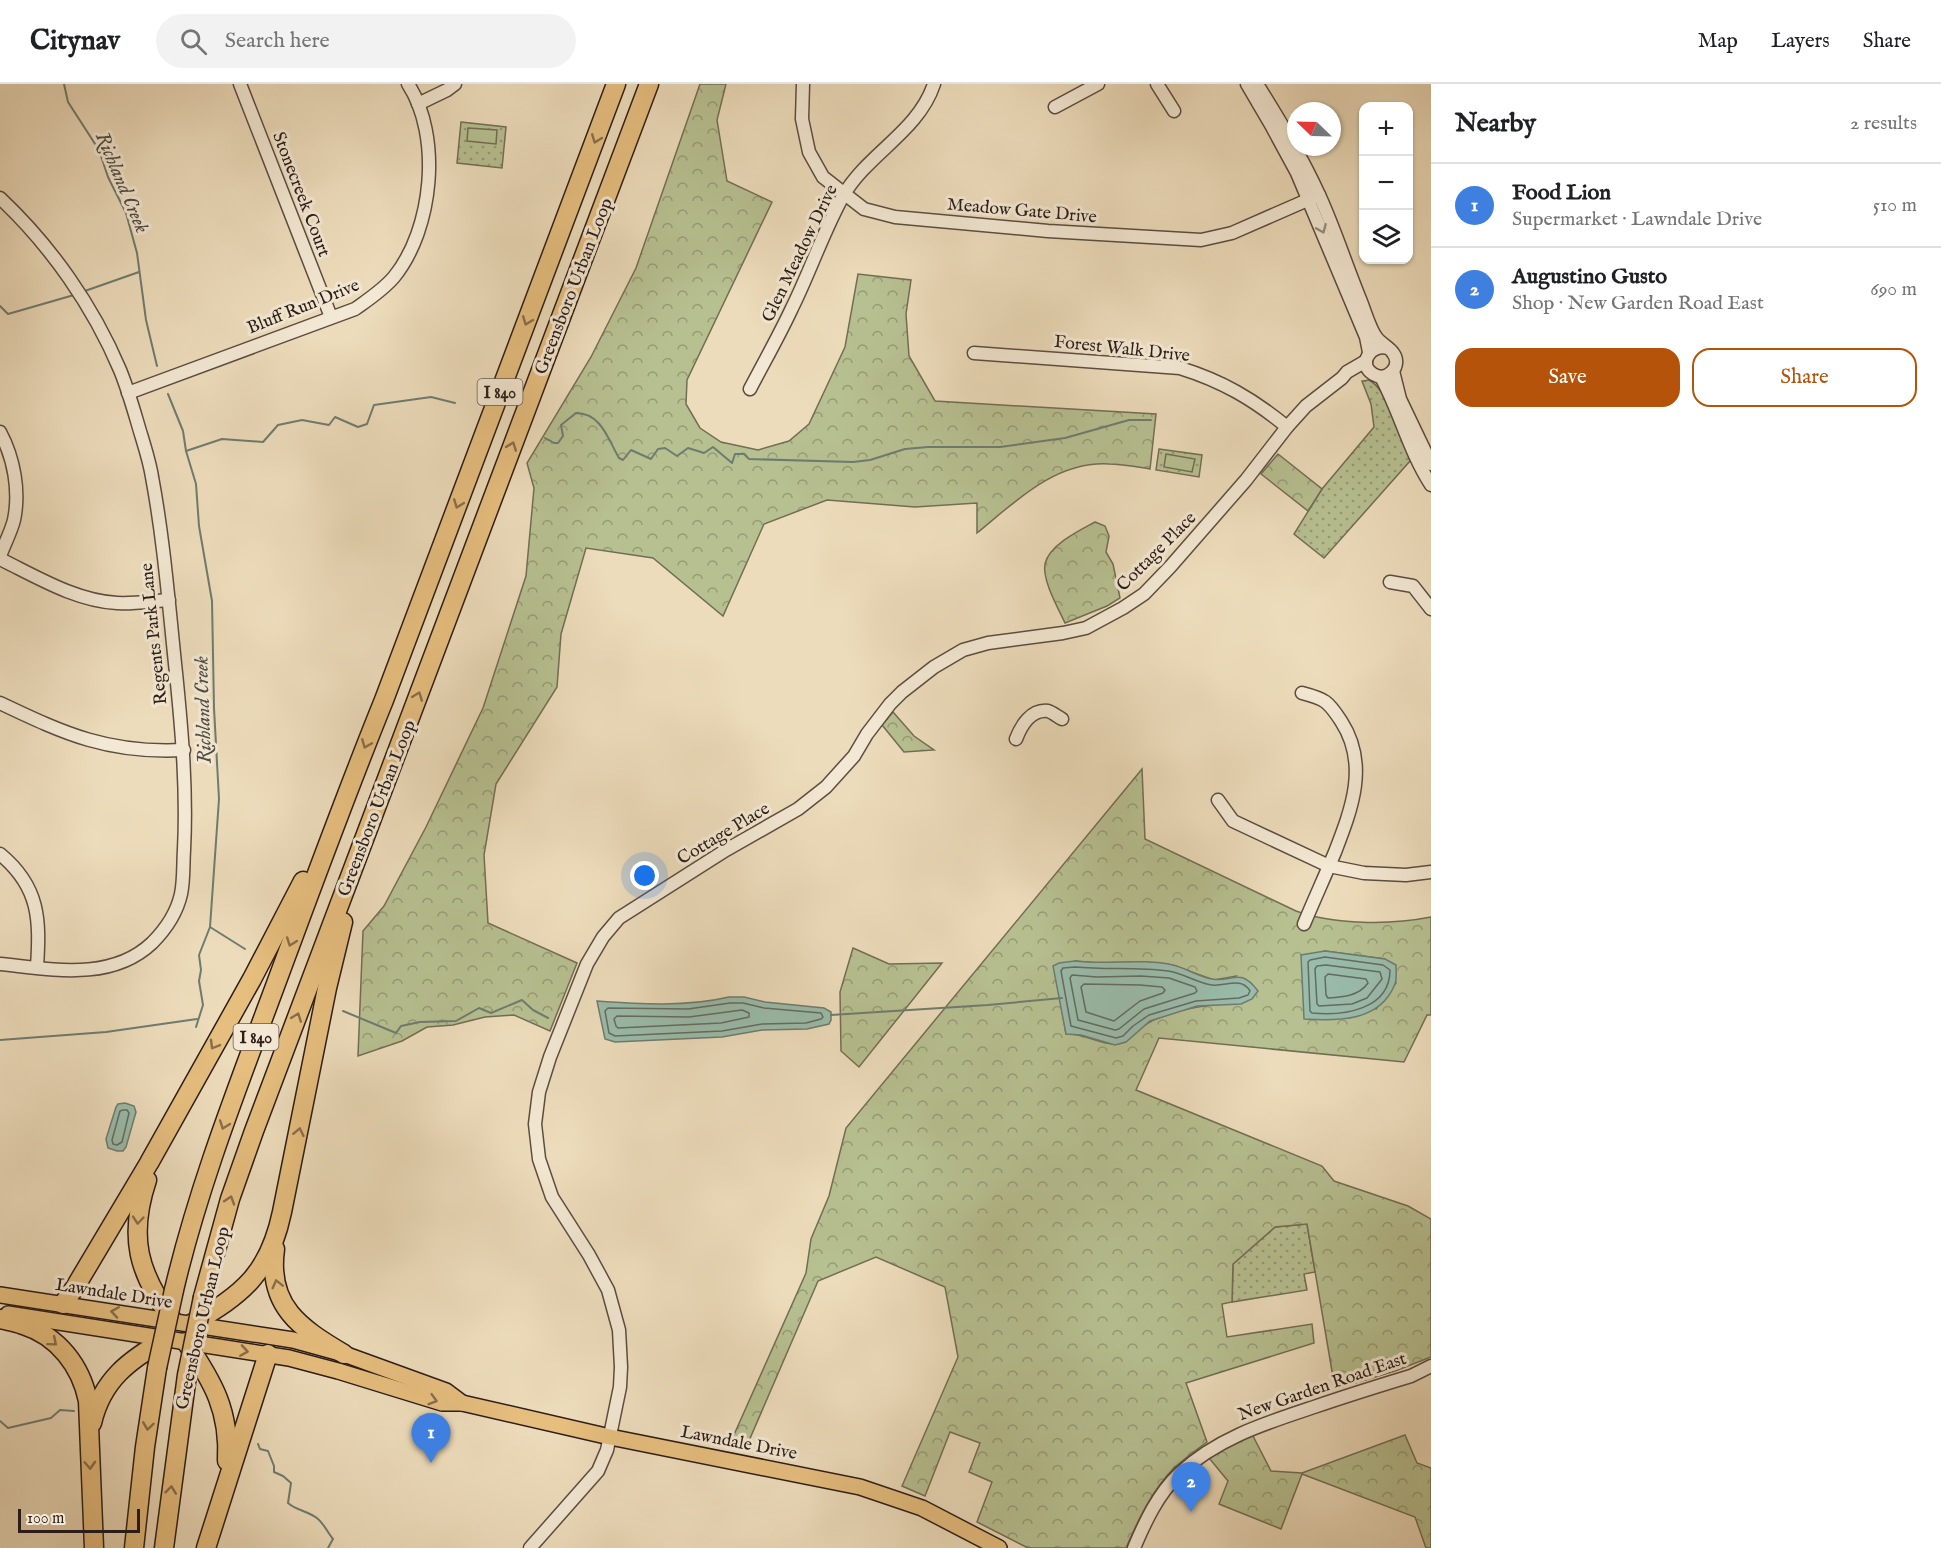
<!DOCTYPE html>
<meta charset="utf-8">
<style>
:root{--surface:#fff;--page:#f2f2f2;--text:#202124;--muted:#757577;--line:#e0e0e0;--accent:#b45309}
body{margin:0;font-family:"IM FELL English",serif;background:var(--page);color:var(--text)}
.controls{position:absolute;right:18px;top:18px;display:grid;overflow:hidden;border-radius:12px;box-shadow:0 2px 4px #0004}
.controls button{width:54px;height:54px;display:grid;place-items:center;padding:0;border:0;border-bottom:2px solid var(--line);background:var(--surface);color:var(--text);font:30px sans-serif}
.compass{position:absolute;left:1287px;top:18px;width:54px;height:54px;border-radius:50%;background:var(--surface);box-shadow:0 2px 4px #0004;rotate:293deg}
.scale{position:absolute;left:18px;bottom:15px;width:122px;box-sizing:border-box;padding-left:6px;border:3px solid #2c1d18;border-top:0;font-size:16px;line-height:21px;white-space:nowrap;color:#2c1d18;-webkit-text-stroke:4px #f3e8d3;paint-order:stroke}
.you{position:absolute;left:645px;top:792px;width:21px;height:21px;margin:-15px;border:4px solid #fff;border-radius:50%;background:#1a73e8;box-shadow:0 0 0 9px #1a73e833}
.badge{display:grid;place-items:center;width:39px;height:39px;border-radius:50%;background:var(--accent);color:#fff;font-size:20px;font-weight:700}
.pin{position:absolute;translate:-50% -50px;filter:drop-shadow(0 2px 3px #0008)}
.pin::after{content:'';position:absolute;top:32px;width:21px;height:18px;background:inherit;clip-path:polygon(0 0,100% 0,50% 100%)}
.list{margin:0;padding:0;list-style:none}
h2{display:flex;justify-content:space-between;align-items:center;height:78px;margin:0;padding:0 24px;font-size:26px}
h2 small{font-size:20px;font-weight:400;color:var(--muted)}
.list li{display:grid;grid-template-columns:39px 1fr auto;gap:18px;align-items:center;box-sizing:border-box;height:84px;padding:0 24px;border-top:2px solid var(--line)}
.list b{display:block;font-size:22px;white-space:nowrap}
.list p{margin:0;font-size:20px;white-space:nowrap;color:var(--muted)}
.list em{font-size:20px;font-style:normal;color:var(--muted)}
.actions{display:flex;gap:12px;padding:18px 24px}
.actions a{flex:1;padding:14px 0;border:2px solid var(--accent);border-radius:18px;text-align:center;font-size:21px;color:var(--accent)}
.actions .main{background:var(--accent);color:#fff}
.icon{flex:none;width:33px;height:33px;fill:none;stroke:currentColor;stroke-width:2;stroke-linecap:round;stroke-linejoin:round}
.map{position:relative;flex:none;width:1431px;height:1464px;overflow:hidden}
header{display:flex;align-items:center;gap:36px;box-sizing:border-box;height:84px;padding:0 30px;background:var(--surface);border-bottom:2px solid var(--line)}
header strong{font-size:28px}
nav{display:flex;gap:33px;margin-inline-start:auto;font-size:21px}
.search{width:420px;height:54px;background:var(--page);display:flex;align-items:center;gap:15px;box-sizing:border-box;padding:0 21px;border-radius:33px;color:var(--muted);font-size:22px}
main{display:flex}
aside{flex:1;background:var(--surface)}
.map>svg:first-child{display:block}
</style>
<header>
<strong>Citynav</strong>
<div class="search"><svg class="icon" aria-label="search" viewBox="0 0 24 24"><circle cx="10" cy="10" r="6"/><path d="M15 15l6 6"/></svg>Search here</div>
<nav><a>Map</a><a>Layers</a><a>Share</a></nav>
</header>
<main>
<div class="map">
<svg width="1431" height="1464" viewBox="0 0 1431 1464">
<defs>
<pattern id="grass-dots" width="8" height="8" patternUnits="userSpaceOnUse" patternTransform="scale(1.5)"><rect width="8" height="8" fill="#b7c091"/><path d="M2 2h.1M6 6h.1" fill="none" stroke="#959b75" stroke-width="1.8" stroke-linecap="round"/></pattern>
<pattern id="forest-crowns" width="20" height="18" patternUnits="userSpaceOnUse" patternTransform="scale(1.5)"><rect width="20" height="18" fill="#b7c091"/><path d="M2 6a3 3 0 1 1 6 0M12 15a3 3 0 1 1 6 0" fill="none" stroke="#959b75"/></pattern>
</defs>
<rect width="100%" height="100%" fill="#eddcbb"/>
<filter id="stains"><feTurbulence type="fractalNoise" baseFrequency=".00333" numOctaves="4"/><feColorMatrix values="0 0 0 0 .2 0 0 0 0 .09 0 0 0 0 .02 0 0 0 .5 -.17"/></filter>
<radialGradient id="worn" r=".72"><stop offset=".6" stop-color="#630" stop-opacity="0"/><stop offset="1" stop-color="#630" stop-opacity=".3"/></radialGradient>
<g fill="url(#grass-dots)" stroke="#726e54" stroke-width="1.5">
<path d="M461,38L506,43L502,84L457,79Z"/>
<path d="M1369,296C1390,308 1402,355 1410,377L1324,474L1294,450L1322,405L1374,343L1371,320L1362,297Z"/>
<path d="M1159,365L1202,371L1199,393L1156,386Z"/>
<path d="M1307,1140L1315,1188L1304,1190L1307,1206L1232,1218L1233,1180L1275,1143Z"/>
</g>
<g fill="url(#forest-crowns)" stroke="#726e54" stroke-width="1.5" fill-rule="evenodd">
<path d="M700,0H726L717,36L727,97L772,118L687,296L686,320L700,344L721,358L758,366L789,357L809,340L845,263L858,190L911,196L906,230L909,272L935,317L1156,330L1150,385C1137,383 1123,380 1109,380C1055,377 1015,418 977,449V419L915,423L827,416L764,440L723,532L653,474L586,464L561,550L557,603L496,700L484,771L488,839L577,879L550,947L514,931L485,933L453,941L427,943L402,957L358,972L363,847L384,822L426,743L483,624L526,492L534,404L527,379L591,273L636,184Z"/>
<path d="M1278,370L1322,405L1308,427L1261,390Z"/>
<path d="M1095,438L1105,442L1109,452L1106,468L1113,480L1120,514L1107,522L1065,539C1058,524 1042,496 1045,480C1049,461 1080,446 1095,438Z"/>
<path d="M893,628L914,652L934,666L904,668L882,641Z"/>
<path d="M1142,685L1145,755L1296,827C1334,841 1391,841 1431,833V931H1427L1404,978L1159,954L1136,1006L1322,1082L1334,1097L1408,1122L1431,1135V1273L1395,1287L1335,1305L1307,1140L1275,1143L1233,1180L1232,1218L1222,1220L1227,1253L1312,1240L1314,1259L1186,1299L1207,1358C1196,1366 1184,1375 1174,1384C1152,1406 1138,1436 1126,1464H1028L977,1438L992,1398L969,1388L980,1359L950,1348L925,1412L902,1402L958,1273L945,1203L876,1173L818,1197L745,1366L729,1362L806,1189L811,1155L829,1112L846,1044ZM1325,867L1385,875L1396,899L1376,925ZM1075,877L1097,879L1144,878L1172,881L1214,896L1236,892L1211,921C1188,924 1161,929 1142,943C1133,949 1127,961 1115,960C1099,960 1084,949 1066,950L1060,914Z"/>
<path d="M853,864L889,880L942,879L859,983L841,967L840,908Z"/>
<path d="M1252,1350L1271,1387L1302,1389L1405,1351L1417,1379L1431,1384V1464H1426L1415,1433L1302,1390L1281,1445L1219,1420L1228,1397L1209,1374Z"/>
</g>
<g fill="#b7c091" stroke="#726e54" stroke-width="1.5">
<path d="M468,44L497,46L496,60L467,57Z"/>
<path d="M1166,370L1195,375L1192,388L1164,383Z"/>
</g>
<g fill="#9abcab" stroke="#6e7c70" stroke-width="1.5">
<path d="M1325,867L1385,875L1396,881C1396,887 1397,895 1395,900C1380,938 1338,937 1304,935L1301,871Z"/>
<path d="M1075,877C1107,881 1142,874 1173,881C1186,884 1199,893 1212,895C1233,899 1239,882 1258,907L1252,915L1241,920L1197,922L1150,937L1126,958L1115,961L1081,951L1066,950L1053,882L1059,879Z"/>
<path d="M729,913H744L765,918L824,924L831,928V936L829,940L807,945L762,946L722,953L615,958L605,955L597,917C639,920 687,923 729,913Z"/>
<path d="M125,1019L134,1022L136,1028L126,1063L123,1067H117L108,1064L106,1055L116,1023L118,1020Z"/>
</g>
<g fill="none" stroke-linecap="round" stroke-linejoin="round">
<g stroke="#636c62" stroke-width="1.5">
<path d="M1325,873L1383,881L1390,886C1390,926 1343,932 1312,929L1310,927L1308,878L1310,876Z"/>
<path d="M1326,881L1380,888L1382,895L1367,914L1352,920L1319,922L1317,920L1315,885L1317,882Z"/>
<path d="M1075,883C1106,886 1137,883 1168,887C1183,889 1197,899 1212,901C1225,903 1241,892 1250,907L1248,911L1239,914L1196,917L1149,931L1133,942L1123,952L1116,954L1071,942L1061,887L1063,884Z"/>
<path d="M1328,890L1366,895L1368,899C1359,912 1343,913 1328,914L1326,911L1325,893Z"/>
<path d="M1072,891L1097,893L1141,892L1169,894L1195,903L1197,907L1195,909L1144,925L1119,945L1115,946L1078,936L1070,894Z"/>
<path d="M1084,900L1140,901L1162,903L1165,906L1163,909L1140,917L1114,937L1086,928L1081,903Z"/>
<path d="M730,919H743L764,924L821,929L823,933L821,935L806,939L762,940L722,947L615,952L609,949L605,927L608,924L688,925Z"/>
<path d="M742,926L749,929V933L721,939L618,944L616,942L614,935L617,932L689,933Z"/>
<path d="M123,1026H127L129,1029L122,1058L117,1061L113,1060L112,1056L120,1027Z"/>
</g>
<g stroke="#6e7c70" stroke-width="2">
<path d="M64,0L68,18L99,66L108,93L126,129L137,169L146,236L157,282"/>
<path d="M82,208L139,188"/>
<path d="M0,222L8,230L74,211"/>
<path d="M168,310L183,347L186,367L196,400L199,442L212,517L214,624L219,715L210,843L199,871L201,886L199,897L203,921L196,943"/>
<path d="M545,354L554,359H558L563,352L561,341L576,329C601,329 608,355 619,374L623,376L631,366L651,375L658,365L665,364L677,372L688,364L704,369L713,363L732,379L735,370H744L749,375L853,378L870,376L905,365L928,363H1000L1065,354L1129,336H1151"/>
<path d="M186,367L222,355L263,358L278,341L302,336L329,341L335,333L358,343L367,340L374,321L431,313L455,319"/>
<path d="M210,843L245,865"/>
<path d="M343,927L396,949L401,942L420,938L456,937L479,924L491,929L522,916L533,926L548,934"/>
<path d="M831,931L988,921L1062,914"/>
<path d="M0,956L106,948L197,935"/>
<path d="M0,1337L8,1344L51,1334L60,1326L74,1327"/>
<path d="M258,1360L260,1365L268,1367L274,1382V1388L283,1392L291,1399L288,1419C297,1427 309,1427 318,1435C324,1440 328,1449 333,1455L328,1464"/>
</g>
<defs>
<g id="minor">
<path d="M240,0L331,233"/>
<path d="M803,0L802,35L809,68L823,93L864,125L895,133L1048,147L1201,156L1232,149L1319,111"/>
<path d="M1157,0L1174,27"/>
<path d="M1247,0L1271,41L1297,89L1366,253L1369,268"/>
<path d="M1257,0C1280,37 1302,73 1320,113C1335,146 1346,181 1360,215C1365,227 1369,243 1376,253C1381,260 1389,263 1393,269C1403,282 1387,299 1373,290C1357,280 1371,259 1388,264"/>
<path d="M418,20L447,6L455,0"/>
<path d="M1055,23L1098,0"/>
<path d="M0,114C51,162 93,222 120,286C127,303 132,320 137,337C142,355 149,374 152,393C164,457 169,523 176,589C182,648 187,707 184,766C183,780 184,796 181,810C177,828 165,846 152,859C111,898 50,885 0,880"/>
<path d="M974,269L1180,284C1222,297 1253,315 1287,343"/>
<path d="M1393,287L1400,315L1431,380"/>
<path d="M1381,293C1400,328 1409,367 1431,401"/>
<path d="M750,305C764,278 779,252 792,224C810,188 823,148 843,112C868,69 918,48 934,0"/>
<path d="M128,309L355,225C369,215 383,206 394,193C433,145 442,52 408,0"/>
<path d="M0,348C14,374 20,407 14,436C11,448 4,461 0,472"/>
<path d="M0,475C37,493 76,517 117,519C134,520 152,517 169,516"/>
<path d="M1390,498L1413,502L1431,525"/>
<path d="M1302,609C1325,615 1328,617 1341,637C1369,680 1352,724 1335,768C1325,792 1314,816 1304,840"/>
<path d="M0,619C65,650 109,670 184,666"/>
<path d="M1016,655C1021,642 1031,625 1048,627C1052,628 1058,633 1062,635"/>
<path d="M1218,716L1233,737L1329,782L1364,789L1406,791L1431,788"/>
<path d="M0,770C40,803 40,836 37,883"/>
<path d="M530,1464L598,1387L607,1366L620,1303L621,1283L619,1246L608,1206L589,1171L552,1113L539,1075L535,1040L539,1008L550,973L587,880L603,853L619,834L726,766L798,725L826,703L854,672L867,650L890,620L902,608L934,583L963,566L988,559L1063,549L1086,544L1123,524L1144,510L1170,483L1246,396L1287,343L1306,322L1342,294L1347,288L1366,277"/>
<path d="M1134,1464C1145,1438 1158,1410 1179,1390C1217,1354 1266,1339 1314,1323C1346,1312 1378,1302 1411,1292L1431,1282"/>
</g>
<g id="major">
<path d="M0,1211L293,1256L344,1270L446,1307L462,1319"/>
<path d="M8,1230L289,1274L338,1287L442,1319H462L610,1353L860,1403L922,1424L999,1464"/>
</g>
<g id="highway">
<path d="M147,1096C128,1153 138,1189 173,1237"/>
<path d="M275,1165C267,1222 300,1244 344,1270"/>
<path d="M174,1206C197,1108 233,1015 268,921C306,819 343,717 384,616L616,0"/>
<path d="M203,1213L230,1115L254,1047L649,0"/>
<path d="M63,1220L74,1205L149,1079L252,895L303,797"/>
<path d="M0,1235C8,1237 16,1238 23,1241C58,1252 81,1282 88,1317L94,1464"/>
<path d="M191,1240C243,1210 269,1190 282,1128L327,904L343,838"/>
<path d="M186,1258C213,1298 230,1327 227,1377"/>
<path d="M92,1339C102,1296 129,1276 166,1255"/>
<path d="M134,1464L145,1363L157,1284"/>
<path d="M164,1464L187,1291"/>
<path d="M206,1464L268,1270"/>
</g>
</defs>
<use href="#minor" stroke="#5c4d41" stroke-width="15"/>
<use href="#major" stroke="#2c1d18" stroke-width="18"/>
<use href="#highway" stroke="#2c1d18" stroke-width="21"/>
<use href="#minor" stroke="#f3e8d3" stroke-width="12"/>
<use href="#major" stroke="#e6be7e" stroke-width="15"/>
<use href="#highway" stroke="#e6be7e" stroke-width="18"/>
<defs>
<g id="highway-bridge">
<path d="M157,1284L174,1206"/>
<path d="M187,1291L203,1213"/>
</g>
</defs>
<use href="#highway-bridge" stroke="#2c1d18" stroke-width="21" stroke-linecap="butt"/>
<use href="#highway-bridge" stroke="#e6be7e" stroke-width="18"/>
</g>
<defs><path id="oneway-chevron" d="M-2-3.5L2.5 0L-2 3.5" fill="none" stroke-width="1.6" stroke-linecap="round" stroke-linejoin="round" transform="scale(1.5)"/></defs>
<g stroke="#896e4b">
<use href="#oneway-chevron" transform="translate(596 55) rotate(111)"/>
<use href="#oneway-chevron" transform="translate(527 237) rotate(111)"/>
<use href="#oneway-chevron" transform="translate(512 362) rotate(-69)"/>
<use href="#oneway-chevron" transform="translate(458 420) rotate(111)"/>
<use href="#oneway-chevron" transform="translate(418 612) rotate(-69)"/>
<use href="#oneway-chevron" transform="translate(366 660) rotate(112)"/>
<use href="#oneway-chevron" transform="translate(291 858) rotate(110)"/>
<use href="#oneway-chevron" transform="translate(297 933) rotate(-69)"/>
<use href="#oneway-chevron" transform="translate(214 961) rotate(120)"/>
<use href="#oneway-chevron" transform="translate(224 1041) rotate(110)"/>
<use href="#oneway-chevron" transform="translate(299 1048) rotate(-78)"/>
<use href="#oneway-chevron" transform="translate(230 1116) rotate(-72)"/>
<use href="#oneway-chevron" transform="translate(138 1136) rotate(95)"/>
<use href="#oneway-chevron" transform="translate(277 1200) rotate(-104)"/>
<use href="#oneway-chevron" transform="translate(115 1228) rotate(-171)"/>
<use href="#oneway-chevron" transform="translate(53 1258) rotate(40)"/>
<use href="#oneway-chevron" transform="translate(244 1267) rotate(9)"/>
<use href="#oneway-chevron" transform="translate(433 1316) rotate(16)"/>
<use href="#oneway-chevron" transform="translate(148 1342) rotate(98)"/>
<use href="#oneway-chevron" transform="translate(90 1381) rotate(87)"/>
<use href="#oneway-chevron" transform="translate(171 1406) rotate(-83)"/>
</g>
<use stroke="#998d7f" href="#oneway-chevron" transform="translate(1322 145) rotate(67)"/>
<g text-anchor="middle" stroke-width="6" stroke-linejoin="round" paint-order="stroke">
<g fill="#f3e8d3" stroke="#685a50" stroke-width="1.5">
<rect x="477.5" y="295" width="45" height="26" rx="4.5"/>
<rect x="233.5" y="940" width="45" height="26" rx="4.5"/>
</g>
<g font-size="16" font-weight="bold" fill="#2c1d18">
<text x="500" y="314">I 840</text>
<text x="256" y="959">I 840</text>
</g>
<g font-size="18" fill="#2c1d18" stroke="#f3e8d3">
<text transform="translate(302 110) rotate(69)" y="6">Stonecreek Court</text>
<text transform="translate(1022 126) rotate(5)" y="6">Meadow Gate Drive</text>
<text transform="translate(799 169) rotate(-64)" y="6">Glen Meadow Drive</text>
<text transform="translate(573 202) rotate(-69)" y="6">Greensboro Urban Loop</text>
<text transform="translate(303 222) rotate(-22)" y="6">Bluff Run Drive</text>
<text transform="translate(1122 264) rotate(6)" y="6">Forest Walk Drive</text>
<text transform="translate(1156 467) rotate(-45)" y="6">Cottage Place</text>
<text transform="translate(153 550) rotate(-96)" y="6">Regents Park Lane</text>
<text transform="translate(376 724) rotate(-69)" y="6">Greensboro Urban Loop</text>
<text transform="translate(723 749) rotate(-31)" y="6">Cottage Place</text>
<text transform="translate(114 1209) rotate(9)" y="6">Lawndale Drive</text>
<text transform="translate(202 1234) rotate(-77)" y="6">Greensboro Urban Loop</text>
<text transform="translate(1322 1302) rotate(-19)" y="6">New Garden Road East</text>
<text transform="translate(739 1358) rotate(11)" y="6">Lawndale Drive</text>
</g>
<g font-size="20" font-style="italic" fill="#4d4d44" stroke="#f3e8d3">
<text transform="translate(123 98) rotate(67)" y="7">Richland Creek</text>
<text transform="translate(202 626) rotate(-92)" y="7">Richland Creek</text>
</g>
</g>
<rect width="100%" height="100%" filter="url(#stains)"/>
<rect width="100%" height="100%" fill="url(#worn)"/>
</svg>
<div class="controls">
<button>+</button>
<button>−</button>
<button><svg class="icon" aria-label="layers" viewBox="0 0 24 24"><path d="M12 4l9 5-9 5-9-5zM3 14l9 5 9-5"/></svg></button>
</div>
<svg class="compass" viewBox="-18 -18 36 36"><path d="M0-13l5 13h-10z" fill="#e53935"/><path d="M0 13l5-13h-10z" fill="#757577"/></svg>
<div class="scale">100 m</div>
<div class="you"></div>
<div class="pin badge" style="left:431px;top:1379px;background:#3f7fe0">1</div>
<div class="pin badge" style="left:1191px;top:1428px;background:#3f7fe0">2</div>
</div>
<aside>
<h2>Nearby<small>2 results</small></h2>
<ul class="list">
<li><span class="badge" style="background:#3f7fe0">1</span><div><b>Food Lion</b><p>Supermarket · Lawndale Drive</p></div><em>510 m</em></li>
<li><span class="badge" style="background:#3f7fe0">2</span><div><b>Augustino Gusto</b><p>Shop · New Garden Road East</p></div><em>690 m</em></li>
</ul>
<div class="actions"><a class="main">Save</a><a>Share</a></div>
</aside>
</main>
